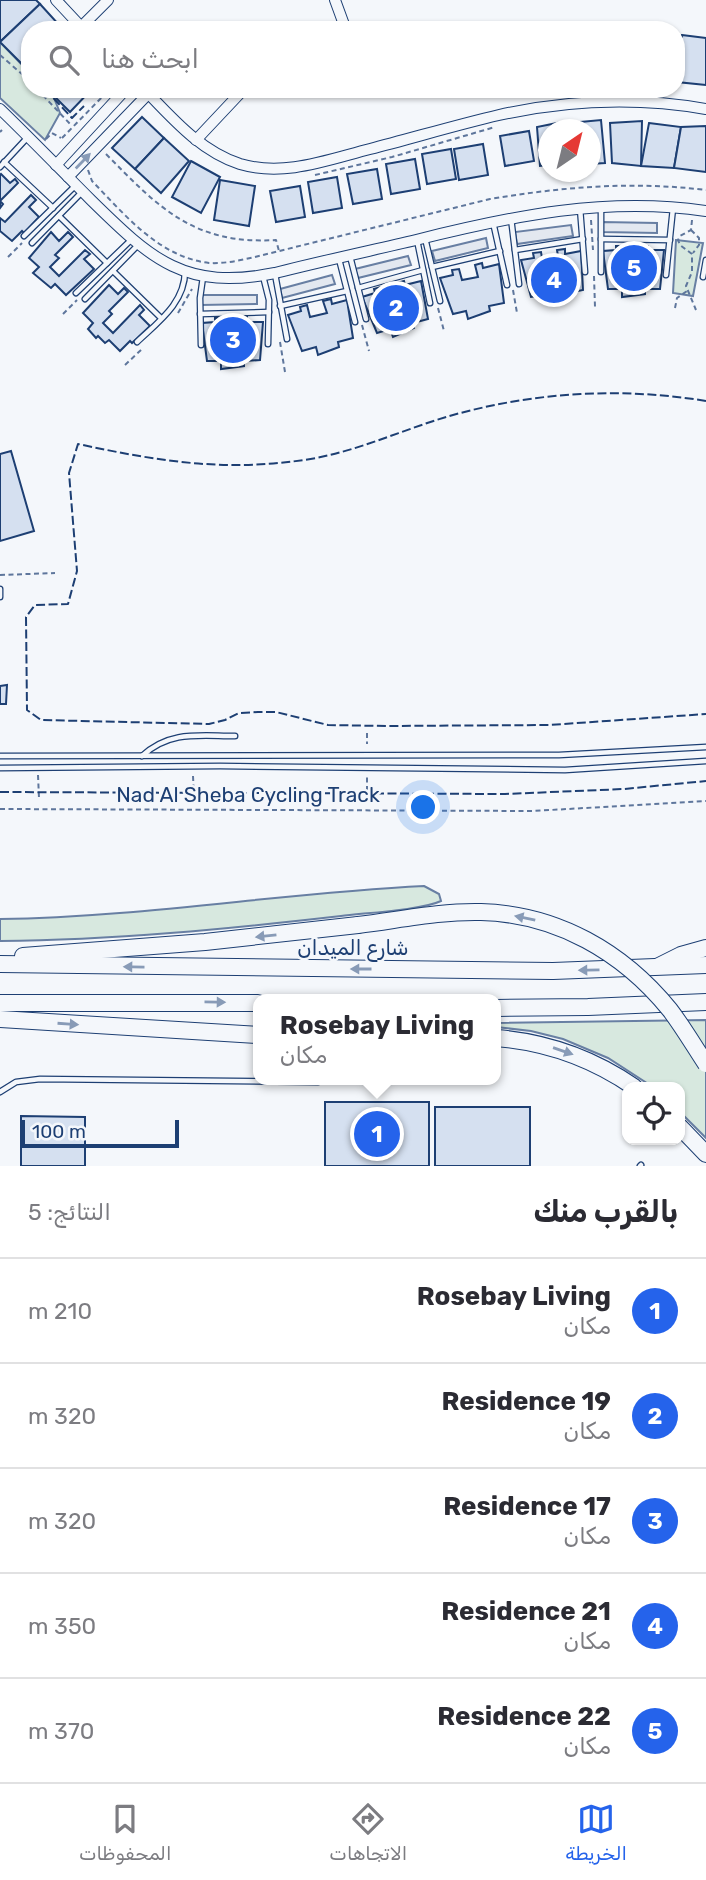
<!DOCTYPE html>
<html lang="ar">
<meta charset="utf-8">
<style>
:root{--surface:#fff;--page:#f2f2f3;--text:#2b2b33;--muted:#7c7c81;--line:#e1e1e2;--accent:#2563eb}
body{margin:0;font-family:Rubik,"Noto Sans Arabic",sans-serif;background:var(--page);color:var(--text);direction:rtl}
.controls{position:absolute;right:21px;bottom:21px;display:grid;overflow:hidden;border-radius:14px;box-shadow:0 2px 5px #0004}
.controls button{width:63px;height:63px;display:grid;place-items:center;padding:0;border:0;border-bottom:2px solid var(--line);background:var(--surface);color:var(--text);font:35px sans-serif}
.compass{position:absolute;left:538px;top:119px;width:63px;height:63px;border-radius:50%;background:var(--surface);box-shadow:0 2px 5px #0004;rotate:35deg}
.scale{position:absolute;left:21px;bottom:18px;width:158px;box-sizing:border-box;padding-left:7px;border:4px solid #1d3f73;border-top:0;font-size:19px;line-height:24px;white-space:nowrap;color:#1d3f73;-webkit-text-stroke:5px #f4f7fb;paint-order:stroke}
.you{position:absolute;left:424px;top:808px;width:24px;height:24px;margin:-18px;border:5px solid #fff;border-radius:50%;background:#1a73e8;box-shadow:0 0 0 10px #1a73e833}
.badge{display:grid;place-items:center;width:46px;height:46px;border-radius:50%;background:var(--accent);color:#fff;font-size:23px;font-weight:700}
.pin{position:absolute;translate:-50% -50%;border:4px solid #fff;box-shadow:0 2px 7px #0006}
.popup{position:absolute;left:253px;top:994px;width:248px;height:91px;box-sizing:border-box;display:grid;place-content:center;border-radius:14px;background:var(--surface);filter:drop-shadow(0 2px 5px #0005);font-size:23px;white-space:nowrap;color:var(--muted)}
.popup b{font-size:26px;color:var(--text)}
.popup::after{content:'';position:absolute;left:50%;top:100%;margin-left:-14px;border:14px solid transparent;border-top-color:var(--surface)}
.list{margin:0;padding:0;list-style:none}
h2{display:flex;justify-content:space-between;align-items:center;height:91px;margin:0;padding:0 28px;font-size:30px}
h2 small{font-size:23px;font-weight:400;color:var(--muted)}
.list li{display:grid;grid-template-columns:46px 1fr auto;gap:21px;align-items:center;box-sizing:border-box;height:105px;padding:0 28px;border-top:2px solid var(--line)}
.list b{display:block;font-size:26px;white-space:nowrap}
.list p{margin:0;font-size:23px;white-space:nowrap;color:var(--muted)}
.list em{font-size:23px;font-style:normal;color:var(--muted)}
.icon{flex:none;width:38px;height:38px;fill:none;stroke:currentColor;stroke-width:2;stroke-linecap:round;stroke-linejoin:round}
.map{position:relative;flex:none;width:706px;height:1166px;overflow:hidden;direction:ltr}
.search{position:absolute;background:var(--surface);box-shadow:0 2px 5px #0004;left:21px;right:21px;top:21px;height:77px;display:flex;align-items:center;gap:18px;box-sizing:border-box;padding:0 24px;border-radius:28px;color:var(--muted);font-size:26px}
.sheet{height:616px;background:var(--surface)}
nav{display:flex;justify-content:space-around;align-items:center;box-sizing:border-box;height:98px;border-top:2px solid var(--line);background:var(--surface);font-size:19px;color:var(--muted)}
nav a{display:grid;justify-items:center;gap:4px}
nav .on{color:var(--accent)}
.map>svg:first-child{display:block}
</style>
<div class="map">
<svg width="706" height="1166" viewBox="0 0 706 1166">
<rect width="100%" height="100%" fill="#f4f7fb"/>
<g fill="#d7e8df" stroke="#687fa3" stroke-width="2">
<path d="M0,42L30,73V89H45L54,98L60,113L45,140L0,98Z"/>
<path d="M676,240L703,243L693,296L673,293Z"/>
<path d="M424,886L439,894L441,901C422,910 364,913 341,916C227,929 114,940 0,941V919C142,917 282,893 424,886Z"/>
<path d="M706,1020V1138L680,1112V1087H653L608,1058L563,1039L531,1031L496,1027V1023Z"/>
</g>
<g fill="#e3e8f0" stroke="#687fa3" stroke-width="2">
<path d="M602,222L657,223V233L602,232Z"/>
<path d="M571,225L573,236L517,244L515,232Z"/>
<path d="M486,238L488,248L435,261L432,251Z"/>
<path d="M408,256L411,265L358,278L355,269Z"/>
<path d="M332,275L335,284L282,298L280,289Z"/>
<path d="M201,295H257V304L201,305Z"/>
</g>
<g fill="#d5e0f0" stroke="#1d3f73" stroke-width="2">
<path d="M0,0H36L40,4L0,42Z"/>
<path d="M40,4L61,27L59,30H30V60L24,66L0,42Z"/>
<path d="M682,35L706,38V85L677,82Z"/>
<path d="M47,89H92L70,112Z"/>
<path d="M142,117L164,138L135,169L112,148Z"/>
<path d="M601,120L605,163L590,164V130H571L570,123Z"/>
<path d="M642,121L641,166L612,163L610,123Z"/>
<path d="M562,122L563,130H548V165L540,166L537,127Z"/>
<path d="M649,123L681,127L674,168L641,166Z"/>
<path d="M706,126V172L674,168L681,127Z"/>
<path d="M529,131L534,161L505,166L500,136Z"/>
<path d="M164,138L189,161L161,193L135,169Z"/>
<path d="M483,144L488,175L459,180L454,149Z"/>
<path d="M451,149L456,179L427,184L422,154Z"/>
<path d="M415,159L420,189L391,194L386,164Z"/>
<path d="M191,161L220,177L201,213L172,197Z"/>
<path d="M377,169L382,199L353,204L347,174Z"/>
<path d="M1,174L10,183L15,179L18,183L0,201L3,204L0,208V175Z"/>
<path d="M337,177L342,208L313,213L308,182Z"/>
<path d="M220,180L255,186L249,226L214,220Z"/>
<path d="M300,186L305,217L276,222L270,191Z"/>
<path d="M31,195L36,200L29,207L39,217L24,233L22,231L12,241L0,231V218L5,222Z"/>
<path d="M51,232L59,241L68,232L73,237L55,255L59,258L50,267L59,276L85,250L90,254L84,259L94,269L66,295L55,284L51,288L33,273L39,267L29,258Z"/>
<path d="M616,246H624V258H641L640,246H648V250H664L660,289H645V294L622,297V289H608L603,251L616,250Z"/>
<path d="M565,249V254L581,251L583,290L568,293V298L546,303L545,295L531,297L521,260L534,258L533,253L541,252L543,264L559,262L557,250Z"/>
<path d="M482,263L483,268L499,264L504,303L489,306L490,311L468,319L466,311L453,314L440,278L453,275L452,270L459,269L462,280L478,277L475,265Z"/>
<path d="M404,281L405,285L421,281L428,319L413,323L414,328L393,337L390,329L377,333L362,297L375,293L374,289L381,287L384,299L400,294L397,283Z"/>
<path d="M109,285L118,294L124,288L128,292L109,311L112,314L103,323L113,333L140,305L144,310L139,315L150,326L132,343L130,341L120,351L109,340L105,343L98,336L96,338L88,329L93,323L83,313Z"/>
<path d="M331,299L332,304L347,300L353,338L338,342L339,347L318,355L316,347L302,351L288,315L301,311L300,307L307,305L310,317L327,313L323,301Z"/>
<path d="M247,317V322H263L260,360L244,361V366L221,369V361H207L202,323L215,322V318H223V330L240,329L239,318Z"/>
<path d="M11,451L34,531L0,541V454Z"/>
<path d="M7,685L6,704H0V686Z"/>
<rect x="325" y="1102" width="104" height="64"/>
<rect x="435" y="1107" width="95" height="59"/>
<path d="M21,1116L85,1117V1166H21Z"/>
</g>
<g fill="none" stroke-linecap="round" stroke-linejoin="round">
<defs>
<g id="lane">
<path d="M4,162L53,208"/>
<path d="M0,167L27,138"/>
<path d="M601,206V272"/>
<path d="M580,208L585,272"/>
<path d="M59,216L107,263"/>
<path d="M511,218L519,284"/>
<path d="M493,222L507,285"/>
<path d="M24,236L75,186"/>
<path d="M425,238L440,301"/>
<path d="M601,239L670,240"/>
<path d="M417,240L430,303"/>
<path d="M32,243L82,192"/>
<path d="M515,250L583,239"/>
<path d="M350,256L366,319"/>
<path d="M339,259L355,322"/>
<path d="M432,267L500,251"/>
<path d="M113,271L161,318"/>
<path d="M275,274L287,339"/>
<path d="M666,275L673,208"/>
<path d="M263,276L269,300L268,344"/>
<path d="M703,277L706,260"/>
<path d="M358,288L423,270"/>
<path d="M76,293L131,240"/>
<path d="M85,299L138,245"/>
<path d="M280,306L347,291"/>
<path d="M200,314L269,312"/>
<path d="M137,342C158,322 185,303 185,271"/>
<path d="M201,345L200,298L203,277"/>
<path d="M0,597V589"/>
<path d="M0,756L559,755L706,747"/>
<path d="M142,756C170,730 200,736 235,736"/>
<path d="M0,768L220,766L565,770L706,761"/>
<path d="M0,1092L16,1082L40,1079L318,1082"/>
<path d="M640,1166L641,1165"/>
</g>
<g id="street">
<path d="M56,0L84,30"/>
<path d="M335,0L346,30"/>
<path d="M81,27L108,0"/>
<path d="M144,89C172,118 200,151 240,164C284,177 327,160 370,149C413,138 456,125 499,115C567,100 637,97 706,109"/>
<path d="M0,109C31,139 61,170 91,200C152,260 185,291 275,273C322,261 369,251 416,240C512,216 607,196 706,211"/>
<path d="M196,140L244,89"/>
<path d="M56,165L126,89"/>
<path d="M68,177L148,94"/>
</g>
<g id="primary">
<path d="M23,956L205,942L358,925"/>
<path d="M0,964L553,971L706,965"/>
<path d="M659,966L681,955L706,948"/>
<path d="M0,1003H258"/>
<path d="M496,1008L588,1007L706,1002"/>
<path d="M0,1019L258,1035"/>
<path d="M496,1038C547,1042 592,1058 634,1087"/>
<path d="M680,1127L706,1154"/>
</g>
</defs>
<use href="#lane" stroke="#1d3f73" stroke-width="7"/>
<use href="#street" stroke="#1d3f73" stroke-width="12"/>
<use href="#primary" stroke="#1d3f73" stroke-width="18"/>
<g stroke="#5e769c" stroke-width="2" stroke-dasharray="5 3.5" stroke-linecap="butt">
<path d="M0,55L30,81"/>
<path d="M37,89L72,126"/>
<path d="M0,132L2,130"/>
<path d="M62,138L110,89"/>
<path d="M46,139L52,133L61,138"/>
<path d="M106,154C159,208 194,245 276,240L279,251"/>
<path d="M88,170L92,181C125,215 159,257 209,263C227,264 246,259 263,255L490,199C562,187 633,181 706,190"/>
<path d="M315,175L392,157L495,127"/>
<path d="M591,220L593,250"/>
<path d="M692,220L691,230L680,236L678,240L680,245L692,254V272L686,286L696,310"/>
<path d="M691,230L699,238V245L693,253"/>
<path d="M8,257L22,243"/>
<path d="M594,276L595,307"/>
<path d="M513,290L517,313"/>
<path d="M438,308L444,331"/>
<path d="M675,308L677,298L687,291"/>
<path d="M178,313L192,289"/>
<path d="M63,314L77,300"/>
<path d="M362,325L369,351"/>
<path d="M280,342L285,372"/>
<path d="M125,365L142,349"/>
<path d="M0,575L55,573"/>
<path d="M367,733V744"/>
<path d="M38,775L39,798"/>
<path d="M193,776L194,797"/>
<path d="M367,791V776"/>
<path d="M0,809L533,811L706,801"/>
</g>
<use href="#lane" stroke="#f4f7fb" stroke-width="4.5"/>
<use href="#street" stroke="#f4f7fb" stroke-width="10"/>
<use href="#primary" stroke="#f4f7fb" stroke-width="16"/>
<defs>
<path id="primary-bridge" d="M358,925C399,920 440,911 481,912C557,914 623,952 670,1010C683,1027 694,1046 706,1064"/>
</defs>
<use href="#primary-bridge" stroke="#1d3f73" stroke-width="18" stroke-linecap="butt"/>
<use href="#primary-bridge" stroke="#f4f7fb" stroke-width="16"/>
<g stroke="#1d3f73" stroke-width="2" stroke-dasharray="9 3.5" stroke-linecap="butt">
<path d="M22,65L30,73"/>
<path d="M45,89L72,118L84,106"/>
<path d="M706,401C621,387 536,392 453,415C407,428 363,449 316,458C230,473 162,462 78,444L69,473L77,571L68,604L35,605L26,617L27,710L41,720L209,724L225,720L239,713L258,712H276L328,725L386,726L550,725L706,714"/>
<path d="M0,792L505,794L624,789L706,781"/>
</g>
</g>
<defs><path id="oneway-solid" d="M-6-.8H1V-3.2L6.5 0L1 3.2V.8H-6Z" transform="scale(1.75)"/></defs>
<g fill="#889bb7">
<use href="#oneway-solid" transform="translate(83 161) rotate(-46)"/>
<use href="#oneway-solid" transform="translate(525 918) rotate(-168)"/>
<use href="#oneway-solid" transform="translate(266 936) rotate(174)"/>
<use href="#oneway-solid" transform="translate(134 967) rotate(-179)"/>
<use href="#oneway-solid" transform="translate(361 969) rotate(-180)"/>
<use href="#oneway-solid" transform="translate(589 970) rotate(179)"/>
<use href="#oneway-solid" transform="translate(215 1002) rotate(1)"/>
<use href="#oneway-solid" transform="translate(68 1024) rotate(4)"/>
<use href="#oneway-solid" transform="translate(563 1051) rotate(19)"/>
</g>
<g text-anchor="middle" stroke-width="5" stroke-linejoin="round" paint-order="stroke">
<g font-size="21" fill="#1d3f73" stroke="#f4f7fb">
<text x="248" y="802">Nad Al Sheba Cycling Track</text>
<text x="353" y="955">شارع الميدان</text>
</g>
</g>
</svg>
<div class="controls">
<button><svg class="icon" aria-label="locate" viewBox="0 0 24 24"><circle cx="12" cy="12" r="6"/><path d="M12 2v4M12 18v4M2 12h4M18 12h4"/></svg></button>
</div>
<svg class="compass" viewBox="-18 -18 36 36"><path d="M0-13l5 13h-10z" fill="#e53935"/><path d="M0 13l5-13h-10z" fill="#7c7c81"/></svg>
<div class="scale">100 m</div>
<div class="you"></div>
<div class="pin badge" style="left:377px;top:1134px">1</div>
<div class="popup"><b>Rosebay Living</b>مكان</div>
<div class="pin badge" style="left:396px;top:308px">2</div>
<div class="pin badge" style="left:233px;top:340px">3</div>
<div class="pin badge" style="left:554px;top:280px">4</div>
<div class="pin badge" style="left:634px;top:268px">5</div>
<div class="search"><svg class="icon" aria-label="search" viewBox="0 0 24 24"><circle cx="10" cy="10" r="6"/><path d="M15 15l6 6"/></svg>ابحث هنا</div>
</div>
<section class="sheet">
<h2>بالقرب منك<small>النتائج: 5</small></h2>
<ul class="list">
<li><span class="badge">1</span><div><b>Rosebay Living</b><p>مكان</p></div><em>210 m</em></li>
<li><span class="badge">2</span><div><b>Residence 19</b><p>مكان</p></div><em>320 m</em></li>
<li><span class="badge">3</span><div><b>Residence 17</b><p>مكان</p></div><em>320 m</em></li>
<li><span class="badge">4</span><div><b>Residence 21</b><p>مكان</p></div><em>350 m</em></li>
<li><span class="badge">5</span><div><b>Residence 22</b><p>مكان</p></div><em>370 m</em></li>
</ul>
</section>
<nav>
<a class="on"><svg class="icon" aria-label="map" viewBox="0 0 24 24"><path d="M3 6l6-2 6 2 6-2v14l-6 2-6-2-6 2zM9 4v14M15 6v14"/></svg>الخريطة</a>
<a><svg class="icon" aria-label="directions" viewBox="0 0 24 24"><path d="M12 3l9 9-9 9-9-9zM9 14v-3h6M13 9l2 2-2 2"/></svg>الاتجاهات</a>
<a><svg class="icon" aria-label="saved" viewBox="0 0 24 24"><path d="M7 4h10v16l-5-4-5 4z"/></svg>المحفوظات</a>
</nav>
